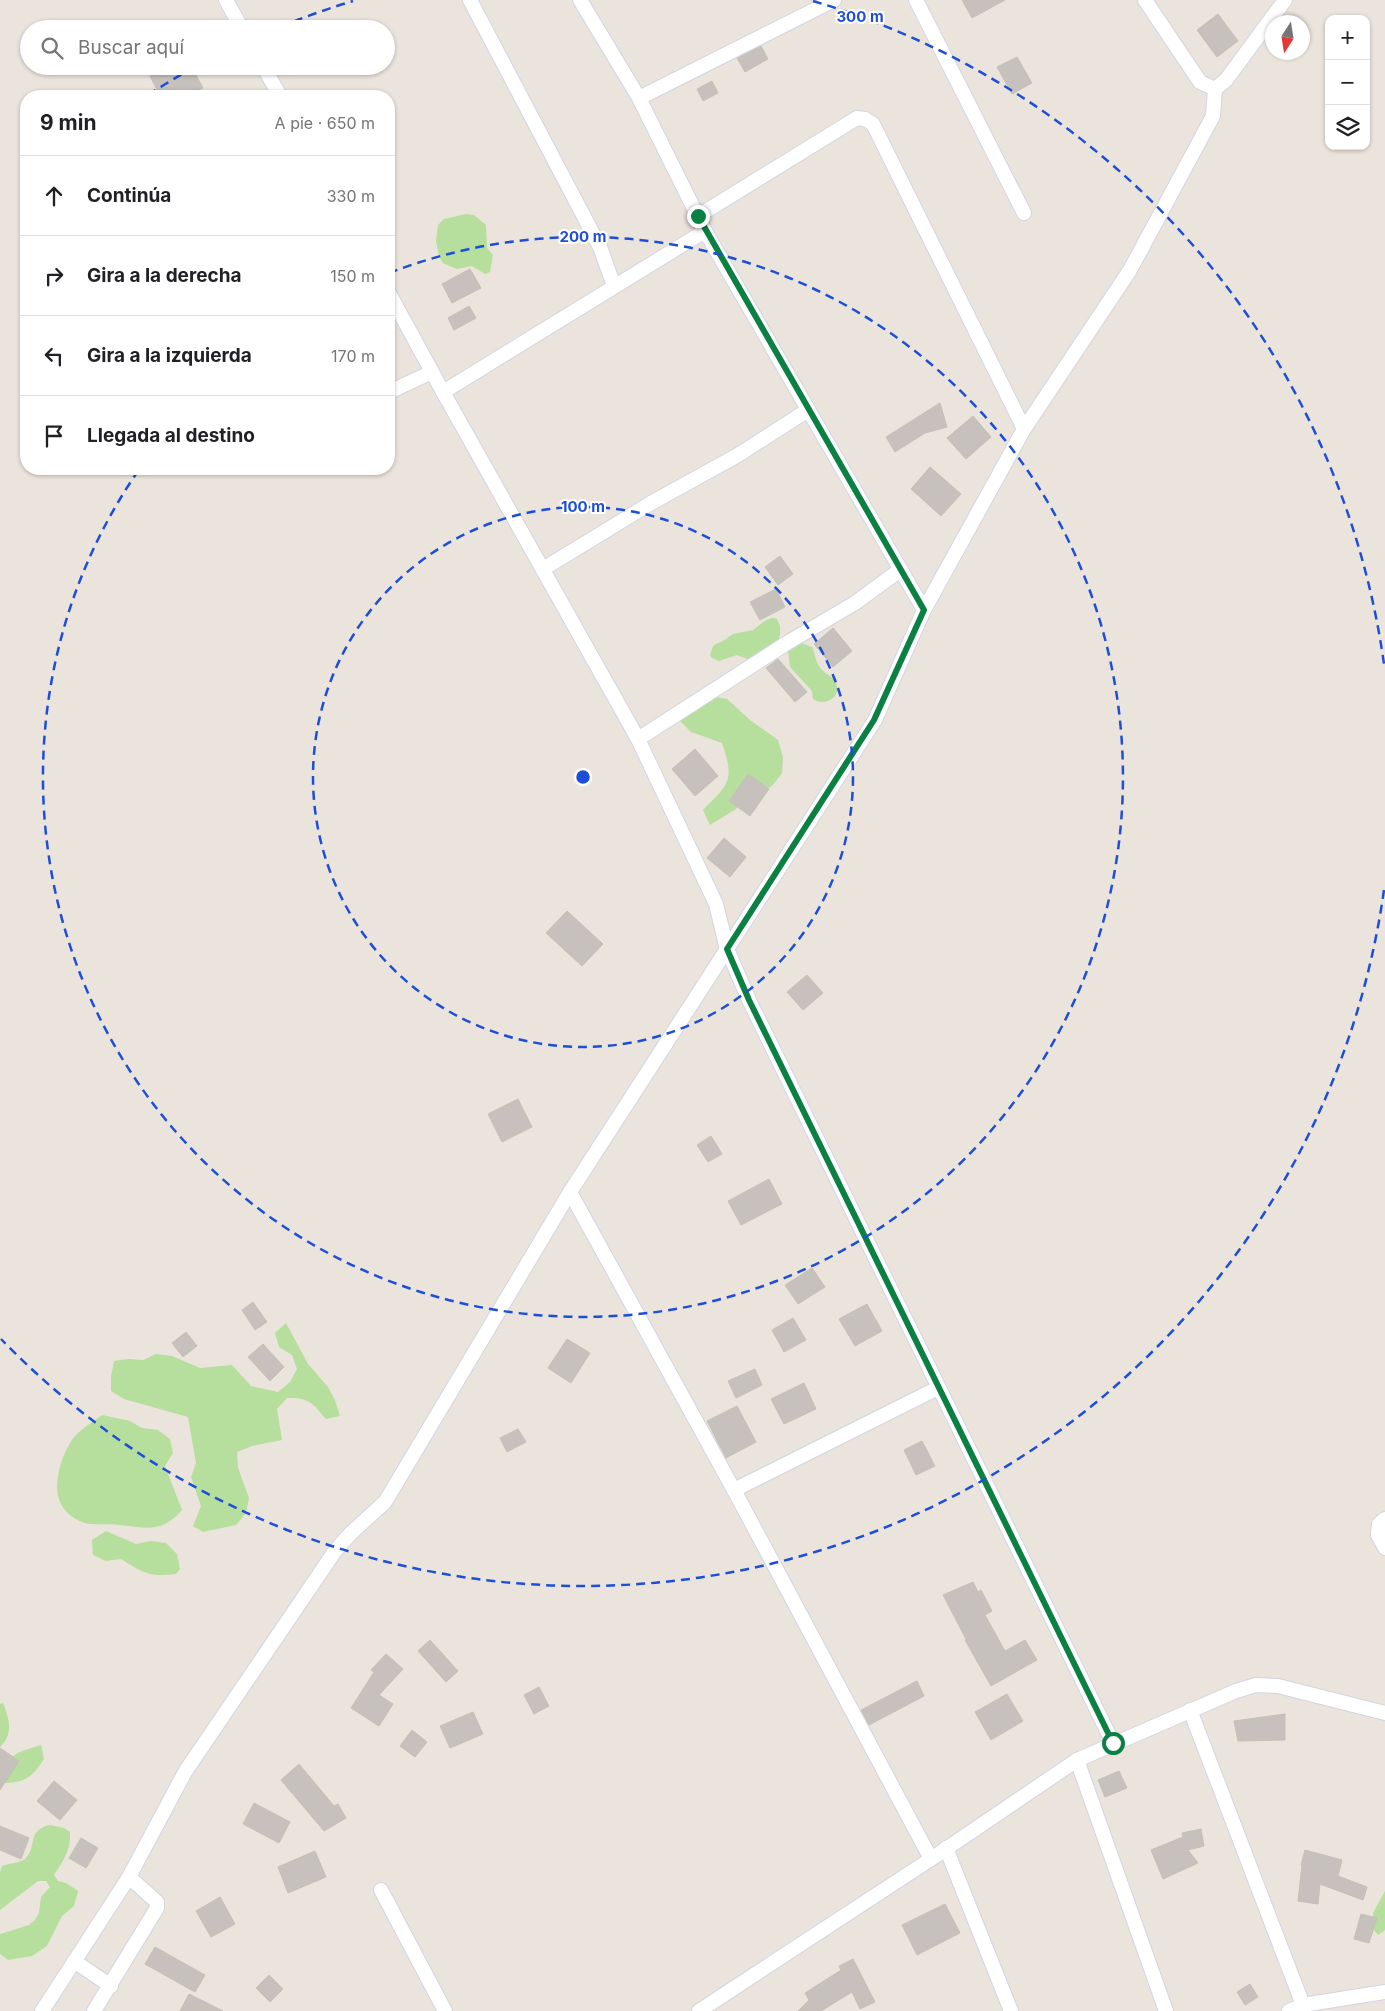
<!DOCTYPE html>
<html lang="es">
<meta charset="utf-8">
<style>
:root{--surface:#fff;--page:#f6f6f6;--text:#202124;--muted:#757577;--line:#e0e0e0}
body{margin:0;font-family:Inter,sans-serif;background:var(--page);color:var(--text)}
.controls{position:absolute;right:15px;top:15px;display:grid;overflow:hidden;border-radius:10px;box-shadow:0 1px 4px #0004}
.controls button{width:45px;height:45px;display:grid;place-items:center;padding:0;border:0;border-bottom:1px solid var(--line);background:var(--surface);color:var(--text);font:25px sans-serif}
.compass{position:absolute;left:1265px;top:15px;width:45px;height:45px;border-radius:50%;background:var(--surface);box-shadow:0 1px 4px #0004;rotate:192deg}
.stop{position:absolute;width:15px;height:15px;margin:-11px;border:4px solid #0b8043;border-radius:50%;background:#fff}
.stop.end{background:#0b8043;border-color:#fff;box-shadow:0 1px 5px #0008}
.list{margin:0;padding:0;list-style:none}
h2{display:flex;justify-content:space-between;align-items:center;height:65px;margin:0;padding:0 20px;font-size:21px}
h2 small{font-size:16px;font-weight:400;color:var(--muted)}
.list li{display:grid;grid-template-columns:32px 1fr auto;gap:15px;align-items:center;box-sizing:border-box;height:80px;padding:0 20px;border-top:1px solid var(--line)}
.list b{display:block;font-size:19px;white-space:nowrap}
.list em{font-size:16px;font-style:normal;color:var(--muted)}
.icon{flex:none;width:28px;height:28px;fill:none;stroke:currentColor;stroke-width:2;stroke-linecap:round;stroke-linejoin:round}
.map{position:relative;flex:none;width:1385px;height:2011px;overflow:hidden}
.search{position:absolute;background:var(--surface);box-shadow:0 1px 4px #0004;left:20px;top:20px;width:375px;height:55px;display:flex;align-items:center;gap:12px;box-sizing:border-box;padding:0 18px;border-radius:28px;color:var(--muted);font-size:19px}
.panel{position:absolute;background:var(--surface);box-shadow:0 1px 4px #0004;left:20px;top:90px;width:375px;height:385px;border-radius:20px}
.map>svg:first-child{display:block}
</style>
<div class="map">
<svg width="1385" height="2011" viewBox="0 0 1385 2011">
<rect width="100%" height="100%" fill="#ebe4dc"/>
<g fill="#b6de9c">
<path d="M466,214L474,215L486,225L487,248L493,255L490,272L485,274L472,266L457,269L443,263L439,256L436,241L438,225L444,219Z"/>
<path d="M773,618L777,619L780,626V634L776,651L753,661L737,655L719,661L712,658L710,655L713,646L716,644L723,641L733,634L753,630L766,620Z"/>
<path d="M799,642L812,647C815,654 816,663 821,669C826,675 836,677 837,686C839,700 823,706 813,699L812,691L790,667L788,651Z"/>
<path d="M711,696L727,699L750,720L778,740L783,757L782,773L773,785L760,793L746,796L736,809L710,825L703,810C729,784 735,781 722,743L691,732L680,721L681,707Z"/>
<path d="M286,1323L308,1364L328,1387L335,1400L340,1416L326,1419C313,1403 308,1397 287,1398L277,1409L282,1440L252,1446L237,1452L238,1468L249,1498L246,1513L236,1525L203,1532L193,1526L201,1506L191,1477L196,1463L188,1417L124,1399L111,1391V1376L114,1361L128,1359L143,1360L156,1354L172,1356L200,1368L232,1365L251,1386L278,1392L290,1382L297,1369L292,1355L279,1347L275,1333Z"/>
<path d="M102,1415L130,1421L142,1428L158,1430L170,1439L173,1453L165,1466L182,1510C162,1533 148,1528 120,1525C109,1523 95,1526 85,1523C54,1512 53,1487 62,1460C66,1450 70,1441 77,1434C84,1427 94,1421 102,1415Z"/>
<path d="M106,1531L136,1544L151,1541L166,1543L177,1554L180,1569L176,1574C148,1577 144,1573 121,1559L106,1561L93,1555L92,1540Z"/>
<path d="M3,1703C9,1718 14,1734 0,1747V1704Z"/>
<path d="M41,1745L44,1759C31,1779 24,1783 0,1783C8,1753 13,1754 41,1745Z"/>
<path d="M50,1825L64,1828L70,1832C71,1851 63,1861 54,1875L58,1881L66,1883L78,1891L74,1906L62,1916L47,1946L32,1956L8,1960L0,1954V1934L29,1925L35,1920L39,1913L41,1897L50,1887L46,1881H38L0,1910V1872L2,1866C9,1863 20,1863 25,1859C38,1847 26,1830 50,1825Z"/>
<path d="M1385,1891V1930L1378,1935L1373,1929V1913Z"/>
</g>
<g fill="#c6c1bc" stroke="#c6bfb6">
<path d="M962,0H1005L972,18Z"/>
<path d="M1218,14L1238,41L1217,57L1197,30Z"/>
<path d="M761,46L768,59L745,72L737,58Z"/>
<path d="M1017,57L1032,83L1012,94L997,67Z"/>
<path d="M169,66H191L203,88L186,96H160L150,76Z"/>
<path d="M712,81L718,93L703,101L697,89Z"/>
<path d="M470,269L481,288L452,303L442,284Z"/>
<path d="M469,306L476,318L454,330L448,318Z"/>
<path d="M940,403L947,427L925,433L895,452L886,437Z"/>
<path d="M973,416L991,437L966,459L947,438Z"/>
<path d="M930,467L961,494L941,516L911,489Z"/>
<path d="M780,556L793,574L778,585L765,567Z"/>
<path d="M776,589L785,607L760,620L750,602Z"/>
<path d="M833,628L852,651L833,667L814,644Z"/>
<path d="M778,659L807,692L795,702L766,668Z"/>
<path d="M695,749L718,776L695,796L672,769Z"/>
<path d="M748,774L769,789L750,816L729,801Z"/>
<path d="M724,838L746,857L730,877L707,858Z"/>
<path d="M567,911L603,944L582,966L546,933Z"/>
<path d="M807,975L823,993L803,1010L787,992Z"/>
<path d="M518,1099L532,1127L502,1142L488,1114Z"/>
<path d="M711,1136L722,1154L708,1162L697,1145Z"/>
<path d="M769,1179L782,1204L741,1225L728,1201Z"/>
<path d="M812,1268L825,1287L798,1304L785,1285Z"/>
<path d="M253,1302L267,1322L255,1330L242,1310Z"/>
<path d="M867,1304L882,1331L855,1346L839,1319Z"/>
<path d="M793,1318L806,1340L784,1352L772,1330Z"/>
<path d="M186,1332L197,1346L183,1357L172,1343Z"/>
<path d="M567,1339L590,1353L571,1383L548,1368Z"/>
<path d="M263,1344L284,1367L270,1381L248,1357Z"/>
<path d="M755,1369L762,1385L736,1398L728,1381Z"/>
<path d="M804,1383L816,1409L784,1424L771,1399Z"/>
<path d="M737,1406L756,1442L726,1458L707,1421Z"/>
<path d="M518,1429L526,1442L507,1452L500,1438Z"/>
<path d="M922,1441L935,1466L916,1475L904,1450Z"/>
<path d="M973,1582L978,1592L981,1590L992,1611L985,1615L1005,1651L1025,1640L1037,1660L991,1686L965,1640L966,1639L943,1595Z"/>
<path d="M430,1640L458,1671L446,1682L418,1651Z"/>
<path d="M386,1654L403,1669L379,1695L393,1704L379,1726L351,1708L374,1672L371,1670Z"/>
<path d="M917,1681L924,1696L869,1725L861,1710Z"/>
<path d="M539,1687L549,1706L534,1714L524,1695Z"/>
<path d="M1007,1694L1023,1721L991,1740L975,1712Z"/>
<path d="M473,1712L483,1734L450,1748L440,1726Z"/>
<path d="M1285,1714V1740L1238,1741L1234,1721Z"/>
<path d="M412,1730L427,1742L415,1757L400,1746Z"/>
<path d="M0,1748L19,1761L0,1790Z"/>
<path d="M299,1764L334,1806L338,1804L346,1818L324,1831L281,1780Z"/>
<path d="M1119,1771L1127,1788L1105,1797L1098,1780Z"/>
<path d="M54,1781L77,1800L60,1820L37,1801Z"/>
<path d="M254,1803L290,1822L279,1843L243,1824Z"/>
<path d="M0,1826L29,1838L21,1859L0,1850Z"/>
<path d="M1201,1829L1204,1846L1188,1850L1198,1863L1163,1879L1151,1850L1183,1837L1182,1833Z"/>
<path d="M81,1838L98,1848L86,1868L69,1858Z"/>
<path d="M1305,1850L1342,1860L1338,1876L1367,1887L1363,1900L1320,1884L1318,1904L1298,1901L1302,1865H1301Z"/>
<path d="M315,1851L326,1877L288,1893L278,1867Z"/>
<path d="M220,1897L235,1924L211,1937L196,1911Z"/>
<path d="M945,1904L960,1933L917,1955L902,1925Z"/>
<path d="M1361,1914L1377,1918L1369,1943L1354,1939Z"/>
<path d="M155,1947L205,1975L195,1992L145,1964Z"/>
<path d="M853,1959L875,2002L860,2009L852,1992L821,2011H798L809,2000L805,1993L841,1970L839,1966Z"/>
<path d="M269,1975L283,1989L270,2002L256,1988Z"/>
<path d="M1250,1984L1258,1997L1245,2005L1237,1992Z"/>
<path d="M189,1994L223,2011H180Z"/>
</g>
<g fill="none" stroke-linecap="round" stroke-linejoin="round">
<defs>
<g id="street">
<path d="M226,0L242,29"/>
<path d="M470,0L600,247L614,286"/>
<path d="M580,0L639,98L705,231L924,610"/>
<path d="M916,0L1024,213"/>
<path d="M1145,0L1200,82L1215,89L1226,80L1285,0"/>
<path d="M263,66L280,96"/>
<path d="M639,98L834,0"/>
<path d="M698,216L857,118L865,119L873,124L1024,429"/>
<path d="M389,293L443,392L638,739L716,904L727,949L749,1000L1113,1743"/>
<path d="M389,392L432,372"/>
<path d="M443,392L705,231"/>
<path d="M543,569L651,503L738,455L808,410"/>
<path d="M638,739L787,643L855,603L900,570"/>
<path d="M570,1192L734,1490L931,1859"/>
<path d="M734,1490L938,1388"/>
<path d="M1385,1519L1379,1524L1378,1535L1385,1548"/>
<path d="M1190,1710L1303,2005"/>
<path d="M1077,1760L1166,2011"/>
<path d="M946,1848L1011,2011"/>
<path d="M381,1890L445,2011"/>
<path d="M74,1961L111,1986"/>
<path d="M42,2011L129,1877L185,1772L335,1551L351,1533L385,1502L570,1192L875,720L924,610L1024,429L1130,270L1213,116L1215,89"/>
<path d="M94,2011L157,1908V1902L129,1877"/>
<path d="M699,2011L931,1859L1077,1760L1236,1691L1256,1685L1278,1686L1385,1713"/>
<path d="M1289,2011L1303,2005L1385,1992"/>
</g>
</defs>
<use href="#street" stroke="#d2d5e1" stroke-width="16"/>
<use href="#street" stroke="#fff" stroke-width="14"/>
</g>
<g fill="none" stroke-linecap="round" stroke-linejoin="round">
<path stroke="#0b8043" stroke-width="6" d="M698,216L924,610L874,720L727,949L749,1000L1113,1743"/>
</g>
<g fill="none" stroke="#1d4ed8" stroke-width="2.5" stroke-dasharray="9 6">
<circle cx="583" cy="777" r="270"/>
<path d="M389 273A540 540 0 1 1 138 471"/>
<path d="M1384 890A809 809 0 0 1 1 1339M148 95A809 809 0 0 1 191 69M280 27A809 809 0 0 1 353 1M813 1A809 809 0 0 1 1384 664"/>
</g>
<circle cx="583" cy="777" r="8" fill="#1d4ed8" stroke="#fff" stroke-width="2.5"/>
<g font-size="15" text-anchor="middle" font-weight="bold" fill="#1d4ed8" stroke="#fff" stroke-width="4" stroke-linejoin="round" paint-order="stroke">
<text x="860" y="22">300 m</text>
<text x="583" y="242">200 m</text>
<text x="583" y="512">100 m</text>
</g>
</svg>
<div class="controls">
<button>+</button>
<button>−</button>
<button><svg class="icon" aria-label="layers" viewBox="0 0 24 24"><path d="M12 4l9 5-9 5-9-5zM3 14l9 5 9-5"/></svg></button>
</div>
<svg class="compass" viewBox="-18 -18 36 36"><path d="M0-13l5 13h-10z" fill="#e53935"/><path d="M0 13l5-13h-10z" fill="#757577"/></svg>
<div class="stop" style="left:1113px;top:1743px"></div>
<div class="stop end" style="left:698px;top:216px"></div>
<div class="search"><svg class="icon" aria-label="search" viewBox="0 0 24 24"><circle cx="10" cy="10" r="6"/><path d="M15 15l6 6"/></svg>Buscar aquí</div>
<section class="panel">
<h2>9 min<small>A pie · 650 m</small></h2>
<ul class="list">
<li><svg class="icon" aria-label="ahead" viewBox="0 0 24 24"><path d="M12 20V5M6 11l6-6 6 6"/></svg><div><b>Continúa</b></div><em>330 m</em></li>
<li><svg class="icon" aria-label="right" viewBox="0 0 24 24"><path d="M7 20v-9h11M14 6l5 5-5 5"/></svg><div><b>Gira a la derecha</b></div><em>150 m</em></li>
<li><svg class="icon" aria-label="left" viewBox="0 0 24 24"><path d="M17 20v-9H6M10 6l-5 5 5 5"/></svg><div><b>Gira a la izquierda</b></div><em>170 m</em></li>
<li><svg class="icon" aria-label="arrive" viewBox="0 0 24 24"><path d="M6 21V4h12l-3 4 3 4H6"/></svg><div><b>Llegada al destino</b></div></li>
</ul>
</section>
</div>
